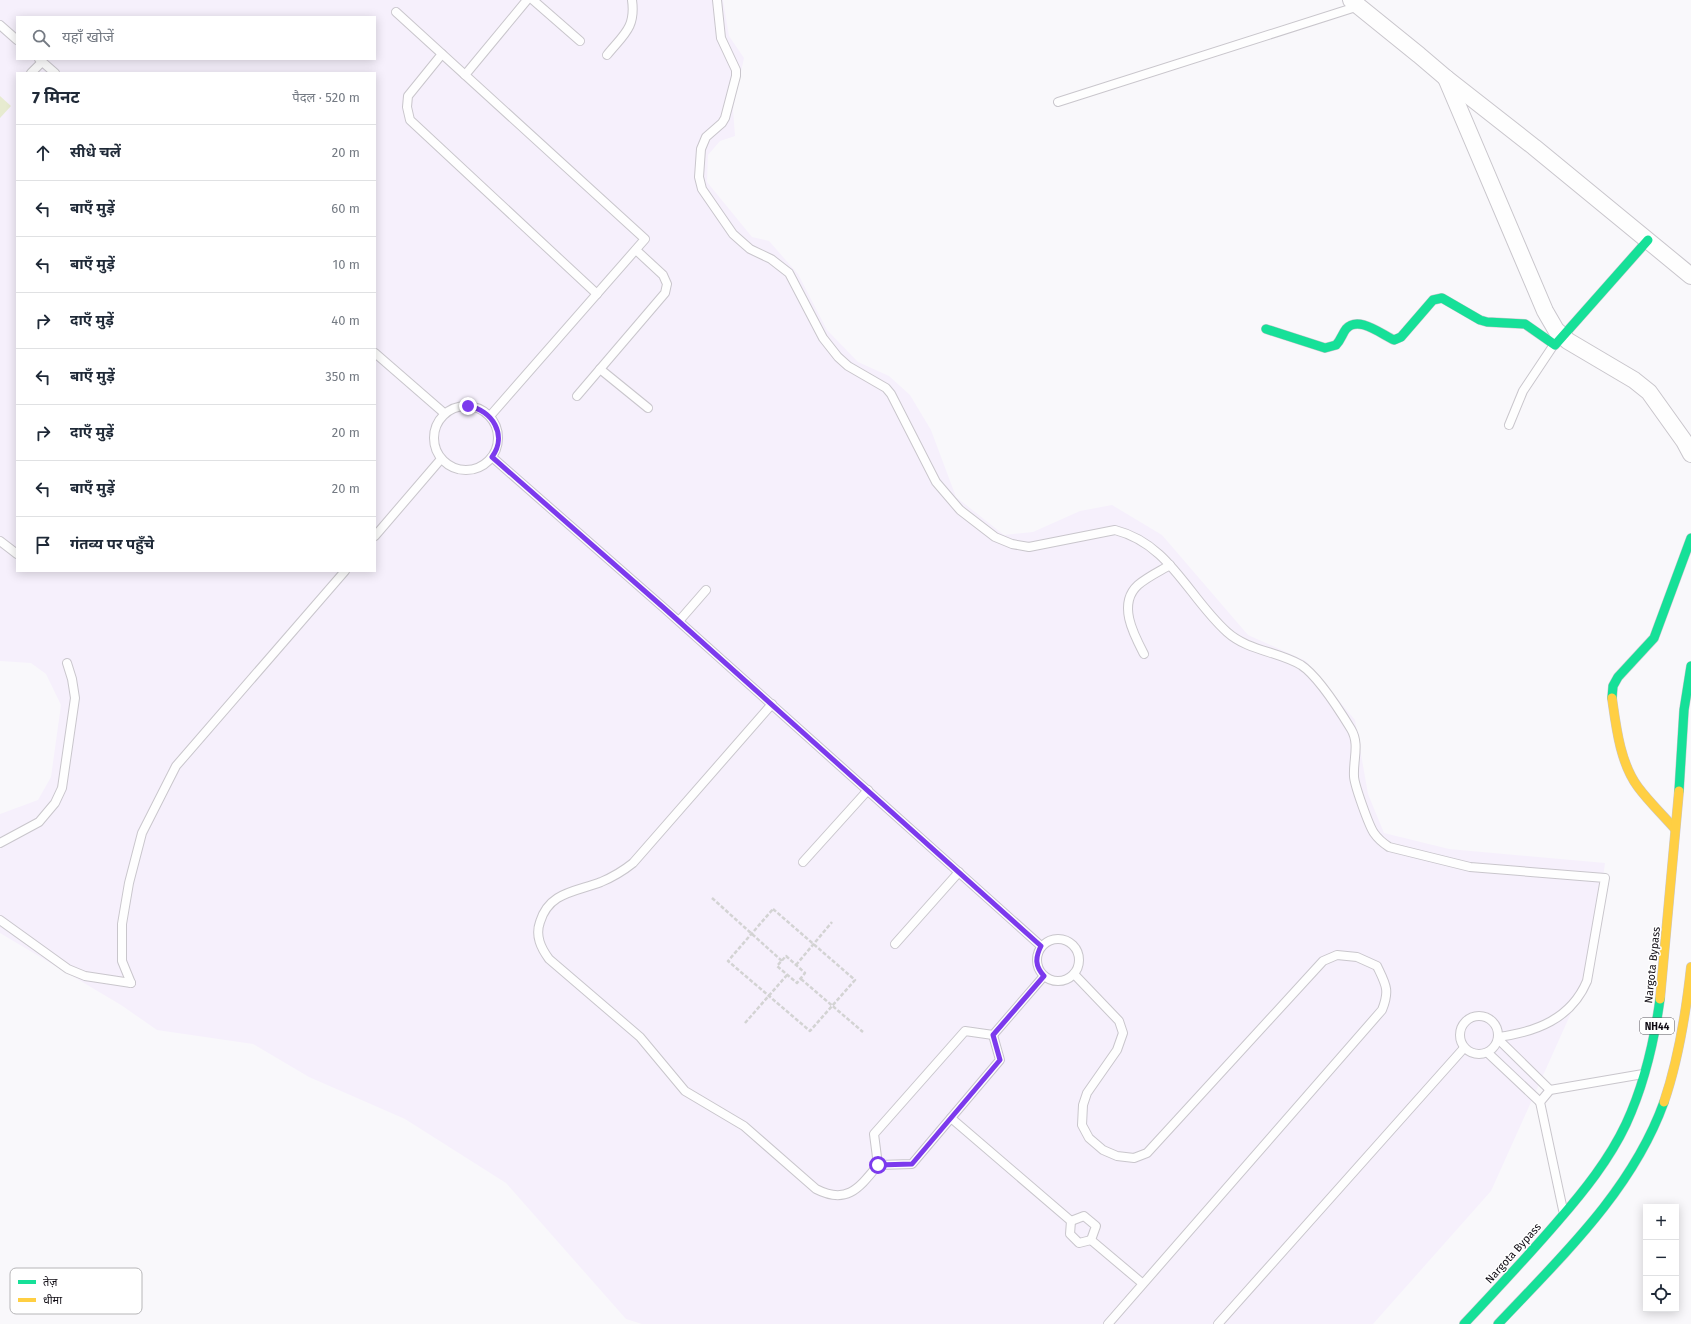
<!DOCTYPE html>
<html lang="hi">
<meta charset="utf-8">
<style>
:root{--surface:#fff;--page:#f2f2f3;--text:#1f2937;--muted:#747a83;--line:#e0e1e3}
body{margin:0;font-family:"Fira Sans","Noto Sans Devanagari",sans-serif;background:var(--page);color:var(--text)}
.controls{position:absolute;right:12px;bottom:12px;display:grid;overflow:hidden;border-radius:0px;box-shadow:0 2px 10px #0003}
.controls button{width:36px;height:36px;display:grid;place-items:center;padding:0;border:0;border-bottom:1px solid var(--line);background:var(--surface);color:var(--text);font:20px sans-serif}
.stop{position:absolute;width:12px;height:12px;margin:-9px;border:3px solid #7c3aed;border-radius:50%;background:#fff}
.stop.end{background:#7c3aed;border-color:#fff;box-shadow:0 1px 4px #0008}
.list{margin:0;padding:0;list-style:none}
h2{display:flex;justify-content:space-between;align-items:center;height:52px;margin:0;padding:0 16px;font-size:17px}
h2 small{font-size:13px;font-weight:400;color:var(--muted)}
.list li{display:grid;grid-template-columns:26px 1fr auto;gap:12px;align-items:center;box-sizing:border-box;height:56px;padding:0 16px;border-top:1px solid var(--line)}
.list b{display:block;font-size:15px;white-space:nowrap}
.list em{font-size:13px;font-style:normal;color:var(--muted)}
.icon{flex:none;width:22px;height:22px;fill:none;stroke:currentColor;stroke-width:2;stroke-linecap:round;stroke-linejoin:round}
.map{position:relative;flex:none;width:1691px;height:1324px;overflow:hidden}
.search{position:absolute;background:var(--surface);box-shadow:0 2px 10px #0003;left:16px;top:16px;width:360px;height:44px;display:flex;align-items:center;gap:10px;box-sizing:border-box;padding:0 14px;border-radius:0px;color:var(--muted);font-size:15px}
.panel{position:absolute;background:var(--surface);box-shadow:0 2px 10px #0003;left:16px;top:72px;width:360px;height:500px;border-radius:0px}
.map>svg:first-child{display:block}
</style>
<div class="map">
<svg width="1691" height="1324" viewBox="0 0 1691 1324">
<rect width="100%" height="100%" fill="#f9f8fb"/>
<path fill="#f6f0fc" fill-rule="evenodd" d="M0,0H723L729,36L744,58L733,109L735,136L720,141L708,155L707,182L752,237L769,241L798,274L827,330L858,362L889,376L910,395L931,430L956,497L1004,535L1033,532L1080,511L1112,505L1162,535L1248,635L1306,661L1355,720L1368,794L1384,833L1449,849L1605,863L1595,941L1585,982L1491,1191L1373,1324H642L626,1319L506,1183L405,1119L309,1077L253,1044L157,1030L121,1005L0,933V814L38,800L51,777L61,705L46,674L31,663L0,661ZM17,17H375V59H17ZM17,73H375V571H17Z"/>
<path fill="#e7ebd0" d="M0,96L11,106L0,118Z"/>
<g fill="none" stroke-linecap="round" stroke-linejoin="round">
<defs>
<g id="lane">
<path d="M533,0L580,41"/>
<path d="M717,0L721,38L736,70V76L725,118L722,123L706,137L701,149L699,177L702,189L733,234L742,242L750,249L771,259L789,273L823,338L838,357L848,366L886,388L891,394L936,482L960,510L995,537L1012,544L1029,547L1115,530C1170,544 1188,597 1227,632C1248,651 1277,651 1301,665C1318,676 1340,711 1351,729C1360,744 1353,760 1354,776C1354,784 1369,826 1374,833C1378,839 1383,843 1389,847L1470,867L1605,878L1587,981C1571,1019 1536,1032 1498,1037"/>
<path d="M396,12L645,239L490,416"/>
<path d="M0,25L17,40"/>
<path d="M442,54L408,96L407,107L410,120L597,294"/>
<path d="M607,55C623,35 636,28 632,0"/>
<path d="M39,59L55,73"/>
<path d="M31,73L42,62"/>
<path d="M465,75L527,0"/>
<path d="M1058,102L1359,6"/>
<path d="M375,353L444,413"/>
<path d="M600,369L648,408"/>
<path d="M577,396L665,293L667,284L663,275L636,250"/>
<circle cx="466" cy="438" r="32"/>
<path d="M1509,425L1523,391L1553,346"/>
<path d="M492,457L664,608L1041,946"/>
<path d="M375,536L441,459"/>
<path d="M0,541L17,554"/>
<path d="M679,621L706,590"/>
<path d="M1144,654C1134,635 1117,604 1138,585C1147,577 1160,571 1170,565"/>
<path d="M772,704L633,863C623,871 613,877 601,882C575,892 549,892 540,922C535,936 541,948 549,959L640,1037L685,1091L744,1126L816,1189C847,1205 859,1188 878,1165L874,1134L965,1031L993,1035"/>
<path d="M0,843L39,822L55,803L62,788L75,698L72,679L67,663"/>
<path d="M803,862L868,790"/>
<path d="M0,920L68,969L85,976L131,983"/>
<circle cx="1058" cy="960" r="21"/>
<path d="M895,944L959,872"/>
<path d="M1074,974L1119,1021L1123,1033L1117,1050L1087,1093L1083,1105L1082,1125L1089,1138L1103,1150L1117,1156L1134,1158L1147,1153L1323,961L1337,955L1357,957L1377,966C1386,985 1390,990 1382,1010L1108,1324"/>
<path d="M131,983L122,961V924L129,883L142,833L176,766L345,571"/>
<circle cx="1479" cy="1035" r="19"/>
<path d="M993,1035L1044,976"/>
<path d="M1498,1039L1550,1090"/>
<path d="M1488,1053L1540,1102"/>
<path d="M951,1118L1071,1221"/>
<path d="M878,1165L912,1164L1000,1060L993,1035"/>
<path d="M1563,1210L1540,1102L1550,1090L1643,1074"/>
<path d="M1071,1221L1084,1216L1096,1226L1091,1240"/>
<path d="M1071,1221L1070,1234L1079,1243L1091,1240"/>
<path d="M1091,1240L1142,1283"/>
<path d="M1218,1324L1464,1048"/>
</g>
<g id="street">
<path d="M1351,0L1419,55L1446,78L1534,147L1691,276"/>
<path d="M1446,78L1545,311L1556,330L1568,341L1634,380L1649,392L1684,441L1691,454"/>
</g>
<g id="fast">
<path d="M1266,329L1325,348L1336,345C1341,340 1342,334 1346,329C1358,315 1381,334 1394,340L1401,337L1433,300L1442,298L1480,320L1487,322L1525,324L1555,345L1648,240"/>
<path d="M1612,698L1613,686L1618,677L1654,638L1691,538"/>
<path d="M1679,791L1684,710L1691,666"/>
<path d="M1464,1324C1496,1290 1528,1256 1558,1221C1584,1191 1609,1160 1626,1124C1644,1085 1654,1043 1660,999"/>
<path d="M1498,1324C1561,1257 1632,1191 1664,1102"/>
</g>
<g id="slow">
<path d="M1612,698C1616,726 1620,763 1638,787C1649,802 1663,815 1675,829"/>
<path d="M1660,999L1679,791"/>
<path d="M1664,1102C1679,1058 1686,1013 1691,967"/>
</g>
</defs>
<use href="#lane" stroke="#c9c6cc" stroke-width="10"/>
<use href="#street" stroke="#c9c6cc" stroke-width="18"/>
<use href="#fast" stroke="#c9c6cc" stroke-width="10"/>
<use href="#slow" stroke="#c9c6cc" stroke-width="10"/>
<g stroke="#d3d3d3" stroke-width="2.5" stroke-dasharray="4 2" stroke-linecap="butt">
<path d="M712,898L782,961"/>
<path d="M773,909L855,980L810,1031L728,961Z"/>
<path d="M786,956L805,973L797,983L777,966Z"/>
<path d="M796,965L832,922"/>
<path d="M801,979L863,1032"/>
<path d="M745,1023L787,975"/>
</g>
<use href="#lane" stroke="#fefefe" stroke-width="8"/>
<use href="#street" stroke="#fefefe" stroke-width="16"/>
<use href="#fast" stroke="#16e098" stroke-width="9"/>
<use href="#slow" stroke="#ffcf43" stroke-width="9"/>
</g>
<g fill="none" stroke-linecap="round" stroke-linejoin="round">
<path stroke="#7c3aed" stroke-width="5" d="M468,406C492,410 508,435 492,457L664,608L1041,946C1035,958 1035,966 1044,976L993,1035L1000,1060L912,1164L878,1165"/>
</g>
<g text-anchor="middle" stroke-width="3" stroke-linejoin="round" paint-order="stroke">
<rect fill="#fff" stroke="#57545a" stroke-width="1" x="1640" y="1018" width="34" height="16" rx="3"/>
<g font-size="10" font-weight="bold" fill="#0f0b13">
<text x="1657" y="1030">NH44</text>
</g>
<g font-size="11" fill="#0f0b13" stroke="#fff">
<text transform="translate(1652 965) rotate(-84)" y="4">Nargota Bypass</text>
<text transform="translate(1513 1253) rotate(-48)" y="4">Nargota Bypass</text>
</g>
</g>
<rect x="10" y="1268" width="132" height="46" rx="6" fill="#fff" stroke="#b7b6b8" stroke-width="1"/>
<rect x="18" y="1280" width="18" height="4" fill="#16e098"/>
<rect x="18" y="1298" width="18" height="4" fill="#ffcf43"/>
<g font-size="11" fill="#0f0b13">
<text x="43" y="1286">तेज़</text>
<text x="43" y="1304">धीमा</text>
</g>
</svg>
<div class="controls">
<button>+</button>
<button>−</button>
<button><svg class="icon" aria-label="locate" viewBox="0 0 24 24"><circle cx="12" cy="12" r="6"/><path d="M12 2v4M12 18v4M2 12h4M18 12h4"/></svg></button>
</div>
<div class="stop" style="left:878px;top:1165px"></div>
<div class="stop end" style="left:468px;top:406px"></div>
<div class="search"><svg class="icon" aria-label="search" viewBox="0 0 24 24"><circle cx="10" cy="10" r="6"/><path d="M15 15l6 6"/></svg>यहाँ खोजें</div>
<section class="panel">
<h2>7 मिनट<small>पैदल · 520 m</small></h2>
<ul class="list">
<li><svg class="icon" aria-label="ahead" viewBox="0 0 24 24"><path d="M12 20V5M6 11l6-6 6 6"/></svg><div><b>सीधे चलें</b></div><em>20 m</em></li>
<li><svg class="icon" aria-label="left" viewBox="0 0 24 24"><path d="M17 20v-9H6M10 6l-5 5 5 5"/></svg><div><b>बाएँ मुड़ें</b></div><em>60 m</em></li>
<li><svg class="icon" aria-label="left" viewBox="0 0 24 24"><path d="M17 20v-9H6M10 6l-5 5 5 5"/></svg><div><b>बाएँ मुड़ें</b></div><em>10 m</em></li>
<li><svg class="icon" aria-label="right" viewBox="0 0 24 24"><path d="M7 20v-9h11M14 6l5 5-5 5"/></svg><div><b>दाएँ मुड़ें</b></div><em>40 m</em></li>
<li><svg class="icon" aria-label="left" viewBox="0 0 24 24"><path d="M17 20v-9H6M10 6l-5 5 5 5"/></svg><div><b>बाएँ मुड़ें</b></div><em>350 m</em></li>
<li><svg class="icon" aria-label="right" viewBox="0 0 24 24"><path d="M7 20v-9h11M14 6l5 5-5 5"/></svg><div><b>दाएँ मुड़ें</b></div><em>20 m</em></li>
<li><svg class="icon" aria-label="left" viewBox="0 0 24 24"><path d="M17 20v-9H6M10 6l-5 5 5 5"/></svg><div><b>बाएँ मुड़ें</b></div><em>20 m</em></li>
<li><svg class="icon" aria-label="arrive" viewBox="0 0 24 24"><path d="M6 21V4h12l-3 4 3 4H6"/></svg><div><b>गंतव्य पर पहुँचे</b></div></li>
</ul>
</section>
</div>
